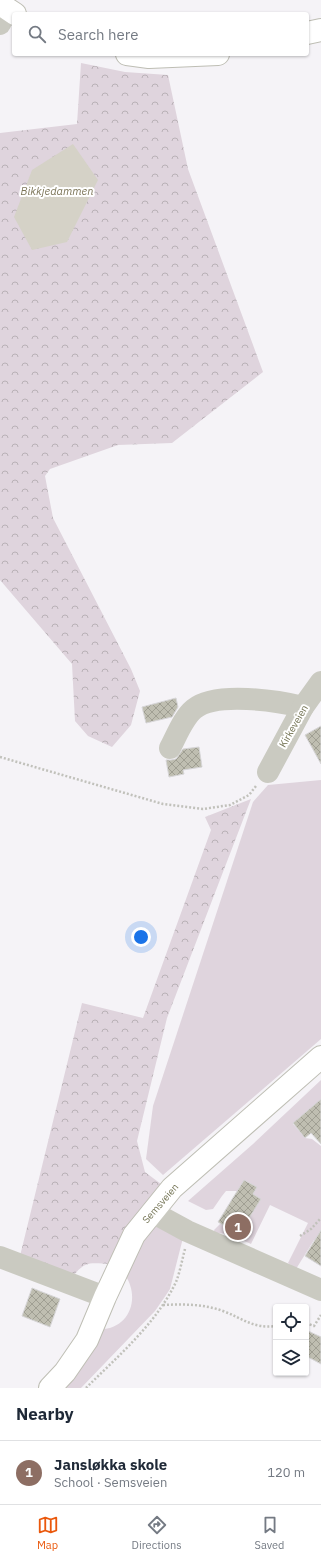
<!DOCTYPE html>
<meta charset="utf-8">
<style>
:root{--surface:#fff;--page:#f2f2f3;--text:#1f2937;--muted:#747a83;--line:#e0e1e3;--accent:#ea580c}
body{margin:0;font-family:"IBM Plex Sans",sans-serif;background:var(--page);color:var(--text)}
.controls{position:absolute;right:12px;bottom:12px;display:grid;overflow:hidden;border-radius:4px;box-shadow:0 1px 3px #0004}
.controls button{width:36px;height:36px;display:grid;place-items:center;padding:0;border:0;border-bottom:1px solid var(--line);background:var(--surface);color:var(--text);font:20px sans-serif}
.you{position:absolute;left:141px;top:937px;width:14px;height:14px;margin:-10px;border:3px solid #fff;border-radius:50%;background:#1a73e8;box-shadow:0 0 0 6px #1a73e833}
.badge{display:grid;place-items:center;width:26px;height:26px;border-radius:50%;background:var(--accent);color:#fff;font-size:13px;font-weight:700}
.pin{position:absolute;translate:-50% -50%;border:2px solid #fff;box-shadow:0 1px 4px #0006}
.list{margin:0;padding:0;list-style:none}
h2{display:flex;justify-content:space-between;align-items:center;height:52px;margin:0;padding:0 16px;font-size:17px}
h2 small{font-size:13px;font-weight:400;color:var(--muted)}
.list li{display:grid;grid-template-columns:26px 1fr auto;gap:12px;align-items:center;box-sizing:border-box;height:64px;padding:0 16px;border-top:1px solid var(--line)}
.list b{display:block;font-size:15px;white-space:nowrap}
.list p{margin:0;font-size:13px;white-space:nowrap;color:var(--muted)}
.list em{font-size:13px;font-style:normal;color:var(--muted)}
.icon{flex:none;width:22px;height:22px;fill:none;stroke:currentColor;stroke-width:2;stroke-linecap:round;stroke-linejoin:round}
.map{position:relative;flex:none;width:321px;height:1388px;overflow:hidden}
.search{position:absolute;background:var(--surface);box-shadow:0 1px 3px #0004;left:12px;right:12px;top:12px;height:44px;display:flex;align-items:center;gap:10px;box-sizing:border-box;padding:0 14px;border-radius:4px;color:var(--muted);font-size:15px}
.sheet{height:116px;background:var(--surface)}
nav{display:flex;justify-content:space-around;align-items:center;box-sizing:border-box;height:56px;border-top:1px solid var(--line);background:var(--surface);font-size:11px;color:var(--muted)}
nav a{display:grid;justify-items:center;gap:2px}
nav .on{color:var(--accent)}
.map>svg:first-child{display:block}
</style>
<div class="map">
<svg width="321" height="1388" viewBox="0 0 321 1388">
<defs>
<pattern id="forest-crowns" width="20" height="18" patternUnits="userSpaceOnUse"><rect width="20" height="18" fill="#dfd4dd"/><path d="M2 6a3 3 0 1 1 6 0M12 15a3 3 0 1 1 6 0" fill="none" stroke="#b9b1b6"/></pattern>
<pattern id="building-cross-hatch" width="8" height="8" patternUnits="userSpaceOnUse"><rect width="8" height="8" fill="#bfbeb1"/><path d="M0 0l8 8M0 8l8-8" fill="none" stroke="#a09f93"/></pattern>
</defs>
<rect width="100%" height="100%" fill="#f5f3f7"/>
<g fill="#dfd4dd">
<path d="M321,780V1039L163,1175L146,1159L153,1106L253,802L268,785Z"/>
<path d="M321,1080V1100L293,1124L305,1138L312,1139L321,1146V1244L314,1240L296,1269L288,1263L308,1223L270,1205L251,1244L229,1234L215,1233L214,1230L221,1223L231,1230L235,1223L242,1228L260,1199L253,1194L256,1187L244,1180L238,1191H226L222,1196L213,1209L206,1210L188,1201L253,1144Z"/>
<path d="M158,1224L184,1234L170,1289L164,1298L155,1311L81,1388H66L62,1386L99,1329C129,1330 141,1298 125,1275L148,1227Z"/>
</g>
<g fill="url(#forest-crowns)">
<path d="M81,63L125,72L168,75L188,169L263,372L172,443L118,445L50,469L45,476L53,518L131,669L140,691L131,725L112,747L88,736L75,721L72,664L0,580V133L77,124Z"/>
<path d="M251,799L167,1018L137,1141L145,1172L165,1187L111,1264C89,1263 85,1260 71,1279L19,1260L82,1003L143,1018L211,830L205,817Z"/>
</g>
<path fill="#d5d2c7" d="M73,144L98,180L67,242L32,250L14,217L32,170Z"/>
<g fill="url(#building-cross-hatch)" stroke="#d7d6d8">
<path d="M176,698L178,707L172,717L146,723L142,707Z"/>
<path d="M321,726V764L305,735Z"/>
<path d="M199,747L202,767L183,770L184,774L169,777L166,760H171L176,759L183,749Z"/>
<path d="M321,1099V1144L311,1133L305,1138L293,1123Z"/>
<path d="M244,1180L257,1187L253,1194L261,1199L243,1228L235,1223L231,1230L218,1222Z"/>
<path d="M321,1230V1266L305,1256Z"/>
<path d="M32,1288L60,1299L50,1327L22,1316Z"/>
<path d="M306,1330L321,1337V1364L306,1356Z"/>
</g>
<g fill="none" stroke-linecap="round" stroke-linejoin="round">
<defs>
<g id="major">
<path d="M0,4L15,14"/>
<path d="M307,33L321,30"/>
<path d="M127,54L149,57L218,54"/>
<path d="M50,1388L65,1372L87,1340L105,1297L134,1235L172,1188L321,1057"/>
</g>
</defs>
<use href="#major" stroke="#bebeb4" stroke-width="24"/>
<g stroke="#c1c1bb" stroke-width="2.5" stroke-dasharray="2 2" stroke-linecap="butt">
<path d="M0,757L163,804L203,809L230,805L249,795L256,786"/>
<path d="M300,1236L311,1229L321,1218"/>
<path d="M163,1305C183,1304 204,1304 223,1311C242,1318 253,1329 276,1326"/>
<path d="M306,1323L314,1326L321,1315"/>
<path d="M86,1388C118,1356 156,1324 176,1282C180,1272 182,1260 185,1249"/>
</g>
<g stroke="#cacac1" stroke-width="22">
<path d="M0,24L6,9"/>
<path d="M170,748C177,735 183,718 194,709C216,691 278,701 303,707"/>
<path d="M268,772L303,707L321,682"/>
<path d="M152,1212L187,1231L321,1290"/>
<path d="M0,1257L105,1297"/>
</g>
<use href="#major" stroke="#fff" stroke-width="22"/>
</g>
<g text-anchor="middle" stroke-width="4" stroke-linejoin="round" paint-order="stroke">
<g font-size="10" fill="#757556" stroke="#fff">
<text transform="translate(293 726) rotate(-60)" y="4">Kirkeveien</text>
<text transform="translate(160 1203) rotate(-49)" y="4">Semsveien</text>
</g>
<g font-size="11" font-style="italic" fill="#7d7659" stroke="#fff">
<text x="57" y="195">Bikkjedammen</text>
</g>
</g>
</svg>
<div class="controls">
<button><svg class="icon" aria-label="locate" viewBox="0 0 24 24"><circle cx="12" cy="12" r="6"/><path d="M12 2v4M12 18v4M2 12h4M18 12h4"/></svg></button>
<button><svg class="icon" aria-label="layers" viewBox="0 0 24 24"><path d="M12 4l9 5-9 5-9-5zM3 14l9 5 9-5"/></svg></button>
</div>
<div class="you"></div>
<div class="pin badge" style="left:238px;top:1227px;background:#8d6e63">1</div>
<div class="search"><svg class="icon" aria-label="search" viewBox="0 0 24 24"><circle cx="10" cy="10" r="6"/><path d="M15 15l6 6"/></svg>Search here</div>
</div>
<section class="sheet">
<h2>Nearby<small></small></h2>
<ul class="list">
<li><span class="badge" style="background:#8d6e63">1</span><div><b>Jansløkka skole</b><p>School · Semsveien</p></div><em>120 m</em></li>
</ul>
</section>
<nav>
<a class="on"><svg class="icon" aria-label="map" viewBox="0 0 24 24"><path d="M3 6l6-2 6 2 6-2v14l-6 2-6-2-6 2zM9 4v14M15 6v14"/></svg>Map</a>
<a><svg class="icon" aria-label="directions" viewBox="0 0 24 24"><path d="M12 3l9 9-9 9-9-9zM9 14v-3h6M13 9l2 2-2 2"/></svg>Directions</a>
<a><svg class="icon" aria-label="saved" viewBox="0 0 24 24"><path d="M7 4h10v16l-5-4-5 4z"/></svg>Saved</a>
</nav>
